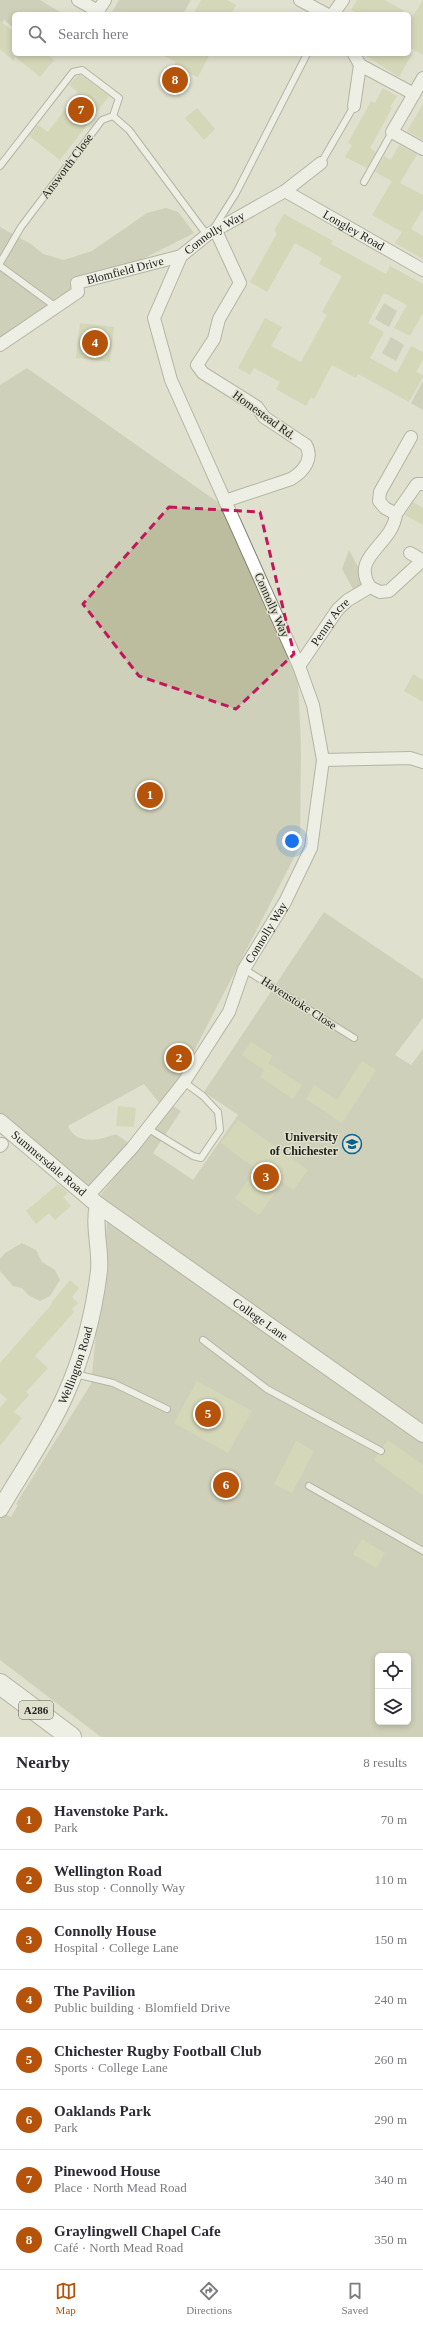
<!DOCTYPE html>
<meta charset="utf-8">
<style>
:root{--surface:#fff;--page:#f7f7f7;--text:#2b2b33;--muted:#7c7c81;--line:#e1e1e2;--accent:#b45309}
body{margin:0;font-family:Georgia,serif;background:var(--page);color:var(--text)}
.controls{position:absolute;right:12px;bottom:12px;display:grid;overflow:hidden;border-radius:6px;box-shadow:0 2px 6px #0003}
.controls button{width:36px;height:36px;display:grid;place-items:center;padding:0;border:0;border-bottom:1px solid var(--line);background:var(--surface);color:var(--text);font:20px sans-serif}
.you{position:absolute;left:292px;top:841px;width:14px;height:14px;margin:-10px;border:3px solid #fff;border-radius:50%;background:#1a73e8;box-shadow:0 0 0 6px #1a73e833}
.badge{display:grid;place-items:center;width:26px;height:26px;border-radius:50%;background:var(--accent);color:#fff;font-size:13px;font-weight:700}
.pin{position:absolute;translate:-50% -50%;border:2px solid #fff;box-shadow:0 1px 4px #0006}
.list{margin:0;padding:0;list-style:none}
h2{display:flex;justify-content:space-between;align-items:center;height:52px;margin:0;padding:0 16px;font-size:17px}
h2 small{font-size:13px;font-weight:400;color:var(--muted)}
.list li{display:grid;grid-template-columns:26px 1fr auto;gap:12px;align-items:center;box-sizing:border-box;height:60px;padding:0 16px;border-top:1px solid var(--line)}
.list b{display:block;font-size:15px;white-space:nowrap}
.list p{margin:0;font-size:13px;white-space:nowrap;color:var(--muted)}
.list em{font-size:13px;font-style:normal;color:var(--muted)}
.icon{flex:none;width:22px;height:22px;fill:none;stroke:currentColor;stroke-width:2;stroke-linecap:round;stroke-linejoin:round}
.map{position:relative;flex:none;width:423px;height:1737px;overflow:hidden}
.search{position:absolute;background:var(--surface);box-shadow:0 2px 6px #0003;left:12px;right:12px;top:12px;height:44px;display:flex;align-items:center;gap:10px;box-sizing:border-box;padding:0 14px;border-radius:6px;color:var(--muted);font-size:15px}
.sheet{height:532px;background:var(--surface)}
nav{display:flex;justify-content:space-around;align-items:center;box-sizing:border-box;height:56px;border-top:1px solid var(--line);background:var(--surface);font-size:11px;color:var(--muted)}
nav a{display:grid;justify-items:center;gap:2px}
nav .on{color:var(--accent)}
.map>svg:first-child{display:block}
</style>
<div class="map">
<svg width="423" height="1737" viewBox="0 0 423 1737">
<rect width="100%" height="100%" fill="#dfe0ce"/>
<g fill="#bcbd9f" fill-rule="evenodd">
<path d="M0,0H40L63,14H14V28L4,20L0,26Z"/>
<path d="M119,0H191L183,14H111Z"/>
<path d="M166,208L178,212L194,233L57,302L0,347V227L31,244L43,254L64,260L92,251L147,213Z"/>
<path d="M384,303L397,311L389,327L375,319Z"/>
<path d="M391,337L404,345L396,361L382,353Z"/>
<path d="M27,368L219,503L298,680L301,745L300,846L164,1109L144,1084L68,1126C76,1146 101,1140 116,1134L133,1146L94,1192L0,1115V385Z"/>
<path d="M423,381V410L411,403Z"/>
<path d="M349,550L361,572L363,589L355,593L342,569Z"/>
<path d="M324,912L423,979V1018L395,1055L411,1065L423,1049V1737H101L0,1660V1512L11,1517L18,1505L16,1504L91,1384L109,1205L99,1197L172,1105L181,1111L153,1153L193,1180L238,1115L204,1092ZM378,1656H408V1722H378Z"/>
<path d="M22,1243L36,1250L42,1262L55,1270L60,1280L50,1296L40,1301L28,1295L22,1288L13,1286L0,1271V1259L5,1253Z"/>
</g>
<g fill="#cbcc9f">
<path d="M201,0H227L236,5L231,14H193Z"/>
<path d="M357,0H385L413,16L423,0V55L409,47V14H358L351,10Z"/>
<path d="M0,21L14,32V54H47L54,60L40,77L14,56V61L0,49Z"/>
<path d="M159,54H210L198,77L188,73L175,94L162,87L176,62Z"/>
<path d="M363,54H412L399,77Z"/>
<path d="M81,75L109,96L60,160L29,136L38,125L48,132L78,92L69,85L77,76Z"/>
<path d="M383,88L397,96L390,107L392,108L370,148L376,152L367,168L345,157L352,145L348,143L371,101L375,103Z"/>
<path d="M423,104V140L407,131Z"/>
<path d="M197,108L215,129L204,140L185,118Z"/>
<path d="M399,145L417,154L400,183L423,195V209L411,229L423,236V259L395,243L402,232L372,215L392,181L375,172L384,156L391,160Z"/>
<path d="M284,214L333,241L331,244L386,274L390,266L423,284V313L410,336L394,328L407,305L384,293L368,323L384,332L370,358L397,373L411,346L423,352V360L416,372L423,375V377L409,402L358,374L356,378L332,365L314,399L311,397L306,406L276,389L280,382L254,368L250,375L238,368L265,318L282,327L271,346L301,362L327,315L322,312L342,276L319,264L322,258L295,243L267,292L250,282L277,233L274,231Z"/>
<path d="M80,323L114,327L110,362L76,358Z"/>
<path d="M413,502L423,508V525L405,515Z"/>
<path d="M413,674L423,680V702L404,691Z"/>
<path d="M251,1042L273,1056L268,1063L302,1085L293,1099L260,1077L268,1063L264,1070L242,1055Z"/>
<path d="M362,1061L376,1070L342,1123L306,1099L314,1085L337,1100Z"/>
<path d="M118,1106L136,1108L134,1127L116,1126Z"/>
<path d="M238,1120L308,1170L293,1190L283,1182L259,1215L235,1198L256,1169L221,1143Z"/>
<path d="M58,1184L68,1193L63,1197L71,1206L55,1220L49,1213L36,1224L26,1211Z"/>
<path d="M70,1280L79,1288L72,1297L78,1303L72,1309L74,1312L35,1356L48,1368L26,1392L29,1395L14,1412L22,1418L0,1446V1408L7,1399L0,1393V1363L52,1304L51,1303Z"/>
<path d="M197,1381L252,1411L228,1453L174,1423Z"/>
<path d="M388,1440L423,1465V1495L374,1460L378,1454L385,1453L383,1447Z"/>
<path d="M296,1441L314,1451L292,1493L274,1484Z"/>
<path d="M362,1539L385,1553L376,1568L353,1554Z"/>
</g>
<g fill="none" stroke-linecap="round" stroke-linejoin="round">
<defs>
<g id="service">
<path d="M113,116L129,130L207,235"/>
<path d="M321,163L354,106"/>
<path d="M0,166L73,72L82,70L119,98L113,116L102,120L21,227L0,263"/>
<path d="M364,182L392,132"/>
<path d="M214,228L236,193L307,54"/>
<path d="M0,266L56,307"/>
<path d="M244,969L354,1038"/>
<path d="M147,1128L193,1156L201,1158L220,1130L218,1112L203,1096L184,1082"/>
<path d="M203,1340L267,1389L381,1451"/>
<path d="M75,1374L113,1383L167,1409"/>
<path d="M309,1486L423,1551"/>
</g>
<g id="minor">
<path d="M78,0L98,11L105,0"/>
<path d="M300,0L326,14"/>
<path d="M333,14L343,0"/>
<path d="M354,54L360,65L354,106"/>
<path d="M360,65L414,94L423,78"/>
<path d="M414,94L392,132L423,149"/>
<path id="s1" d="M285,191L423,270"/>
<path d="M216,231L240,283L219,319L214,339L197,365L203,373L257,407L264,417L306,445C314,459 303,472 291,479L225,501"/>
<path id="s2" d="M0,345L78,292L77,283L181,256"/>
<path d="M396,514L417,484H423"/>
<path d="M410,553L422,560"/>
<path d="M370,587L380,592L389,591L423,560"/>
<path id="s3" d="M299,666L338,609L348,600L370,587C350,556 393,545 396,514L385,508L379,501L380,492L411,437"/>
<path d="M323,760L410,758L423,762"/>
<path d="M0,1146L2,1144"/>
<path id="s4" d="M89,1195L132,1148L184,1082L229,1012L244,969L285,902L311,848L323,760L313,705L299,666L171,380L154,318L181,256L207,235L285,191L321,163"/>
</g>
<g id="tertiary">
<path id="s5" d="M0,1122L98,1205L423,1434"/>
<path id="s6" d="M0,1509C21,1473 48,1434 65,1396C82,1358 94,1312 99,1271C101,1249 93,1226 98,1205"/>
</g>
<path id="primary" d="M0,1684L71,1737"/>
</defs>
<use href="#service" stroke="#818172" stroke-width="8"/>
<use href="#minor" stroke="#818172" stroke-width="14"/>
<use href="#tertiary" stroke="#818172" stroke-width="18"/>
<use href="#primary" stroke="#818172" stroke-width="22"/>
<use href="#service" stroke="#fff" stroke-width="6"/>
<use href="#minor" stroke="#fff" stroke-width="12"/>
<use href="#tertiary" stroke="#fff" stroke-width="16"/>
<use href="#primary" stroke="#fff" stroke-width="20"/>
</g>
<path d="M0 0H423V1737H0ZM169,507L260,512L294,654L236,709L139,676L83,604Z" fill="#dfe0ce" fill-opacity=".55" fill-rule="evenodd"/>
<path fill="none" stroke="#c2185b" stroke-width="3" stroke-dasharray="8 5" stroke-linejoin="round" d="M169,507L260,512L294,654L236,709L139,676L83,604Z"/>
<defs>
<symbol id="university-ring" viewBox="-11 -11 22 22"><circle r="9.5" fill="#dfe0ce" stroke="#046393" stroke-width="1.5"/><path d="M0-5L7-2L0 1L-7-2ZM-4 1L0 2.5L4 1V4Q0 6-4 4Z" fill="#046393"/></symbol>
</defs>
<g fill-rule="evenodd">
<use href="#university-ring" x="341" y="1133" width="22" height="22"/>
</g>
<g text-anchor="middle" stroke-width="3" stroke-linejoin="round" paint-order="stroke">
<rect fill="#dfe0ce" stroke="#5a5a51" stroke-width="1" x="19" y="1701" width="34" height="18" rx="3"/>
<g font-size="11" font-weight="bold" fill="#21211b">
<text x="36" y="1714">A286</text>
</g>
<g font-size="12" fill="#21211b" stroke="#dfe0ce">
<text transform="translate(67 166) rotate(-53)" y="4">Answorth Close</text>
<text dy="4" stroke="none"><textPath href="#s1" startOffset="79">Longley Road</textPath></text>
<text dy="4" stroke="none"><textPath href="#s4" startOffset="1087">Connolly Way</textPath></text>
<text dy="4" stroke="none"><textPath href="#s2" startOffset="153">Blomfield Drive</textPath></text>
<text transform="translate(264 415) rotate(36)" y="4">Homestead Rd.</text>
<text transform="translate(272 605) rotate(66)" y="4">Connolly Way</text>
<text dy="4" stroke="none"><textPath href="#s3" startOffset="54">Penny Acre</textPath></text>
<text dy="4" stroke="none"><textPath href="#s4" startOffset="319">Connolly Way</textPath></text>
<text transform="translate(299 1003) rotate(33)" y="4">Havenstoke Close</text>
<text dy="4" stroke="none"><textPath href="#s5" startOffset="64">Summersdale Road</textPath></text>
<text dy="4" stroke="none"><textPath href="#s5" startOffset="327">College Lane</textPath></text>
<text dy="4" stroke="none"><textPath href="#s6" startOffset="163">Wellington Road</textPath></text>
</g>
<g font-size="12" font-weight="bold" fill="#21211b" stroke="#dfe0ce" text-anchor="end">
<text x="338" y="1141">University<tspan x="338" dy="14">of Chichester</tspan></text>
</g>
</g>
</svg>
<div class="controls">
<button><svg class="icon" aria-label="locate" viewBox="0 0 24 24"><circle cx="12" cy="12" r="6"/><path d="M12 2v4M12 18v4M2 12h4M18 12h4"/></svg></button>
<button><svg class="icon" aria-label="layers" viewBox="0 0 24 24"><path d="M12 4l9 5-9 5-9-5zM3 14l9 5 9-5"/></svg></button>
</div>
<div class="you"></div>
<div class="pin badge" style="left:150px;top:795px">1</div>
<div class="pin badge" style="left:179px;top:1058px">2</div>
<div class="pin badge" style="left:266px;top:1177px">3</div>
<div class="pin badge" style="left:95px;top:343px">4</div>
<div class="pin badge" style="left:208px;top:1414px">5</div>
<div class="pin badge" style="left:226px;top:1485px">6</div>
<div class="pin badge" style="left:81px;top:110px">7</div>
<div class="pin badge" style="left:175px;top:80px">8</div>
<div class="search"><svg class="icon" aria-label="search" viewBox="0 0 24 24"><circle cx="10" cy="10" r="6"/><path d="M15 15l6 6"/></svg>Search here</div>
</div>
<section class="sheet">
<h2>Nearby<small>8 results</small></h2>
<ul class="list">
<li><span class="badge">1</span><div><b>Havenstoke Park.</b><p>Park</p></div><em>70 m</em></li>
<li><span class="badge">2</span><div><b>Wellington Road</b><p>Bus stop · Connolly Way</p></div><em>110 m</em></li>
<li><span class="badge">3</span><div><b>Connolly House</b><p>Hospital · College Lane</p></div><em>150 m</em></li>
<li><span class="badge">4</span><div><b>The Pavilion</b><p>Public building · Blomfield Drive</p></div><em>240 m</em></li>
<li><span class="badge">5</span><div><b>Chichester Rugby Football Club</b><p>Sports · College Lane</p></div><em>260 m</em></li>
<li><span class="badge">6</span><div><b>Oaklands Park</b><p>Park</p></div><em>290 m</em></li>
<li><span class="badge">7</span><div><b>Pinewood House</b><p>Place · North Mead Road</p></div><em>340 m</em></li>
<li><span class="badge">8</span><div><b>Graylingwell Chapel Cafe</b><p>Café · North Mead Road</p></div><em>350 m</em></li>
</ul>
</section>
<nav>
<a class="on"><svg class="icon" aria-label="map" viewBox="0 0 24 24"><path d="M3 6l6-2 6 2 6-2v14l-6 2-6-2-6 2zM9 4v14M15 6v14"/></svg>Map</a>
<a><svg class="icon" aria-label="directions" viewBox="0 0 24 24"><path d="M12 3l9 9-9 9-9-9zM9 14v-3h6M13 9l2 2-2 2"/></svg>Directions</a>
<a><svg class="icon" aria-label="saved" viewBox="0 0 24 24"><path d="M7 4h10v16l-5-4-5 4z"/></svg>Saved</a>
</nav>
